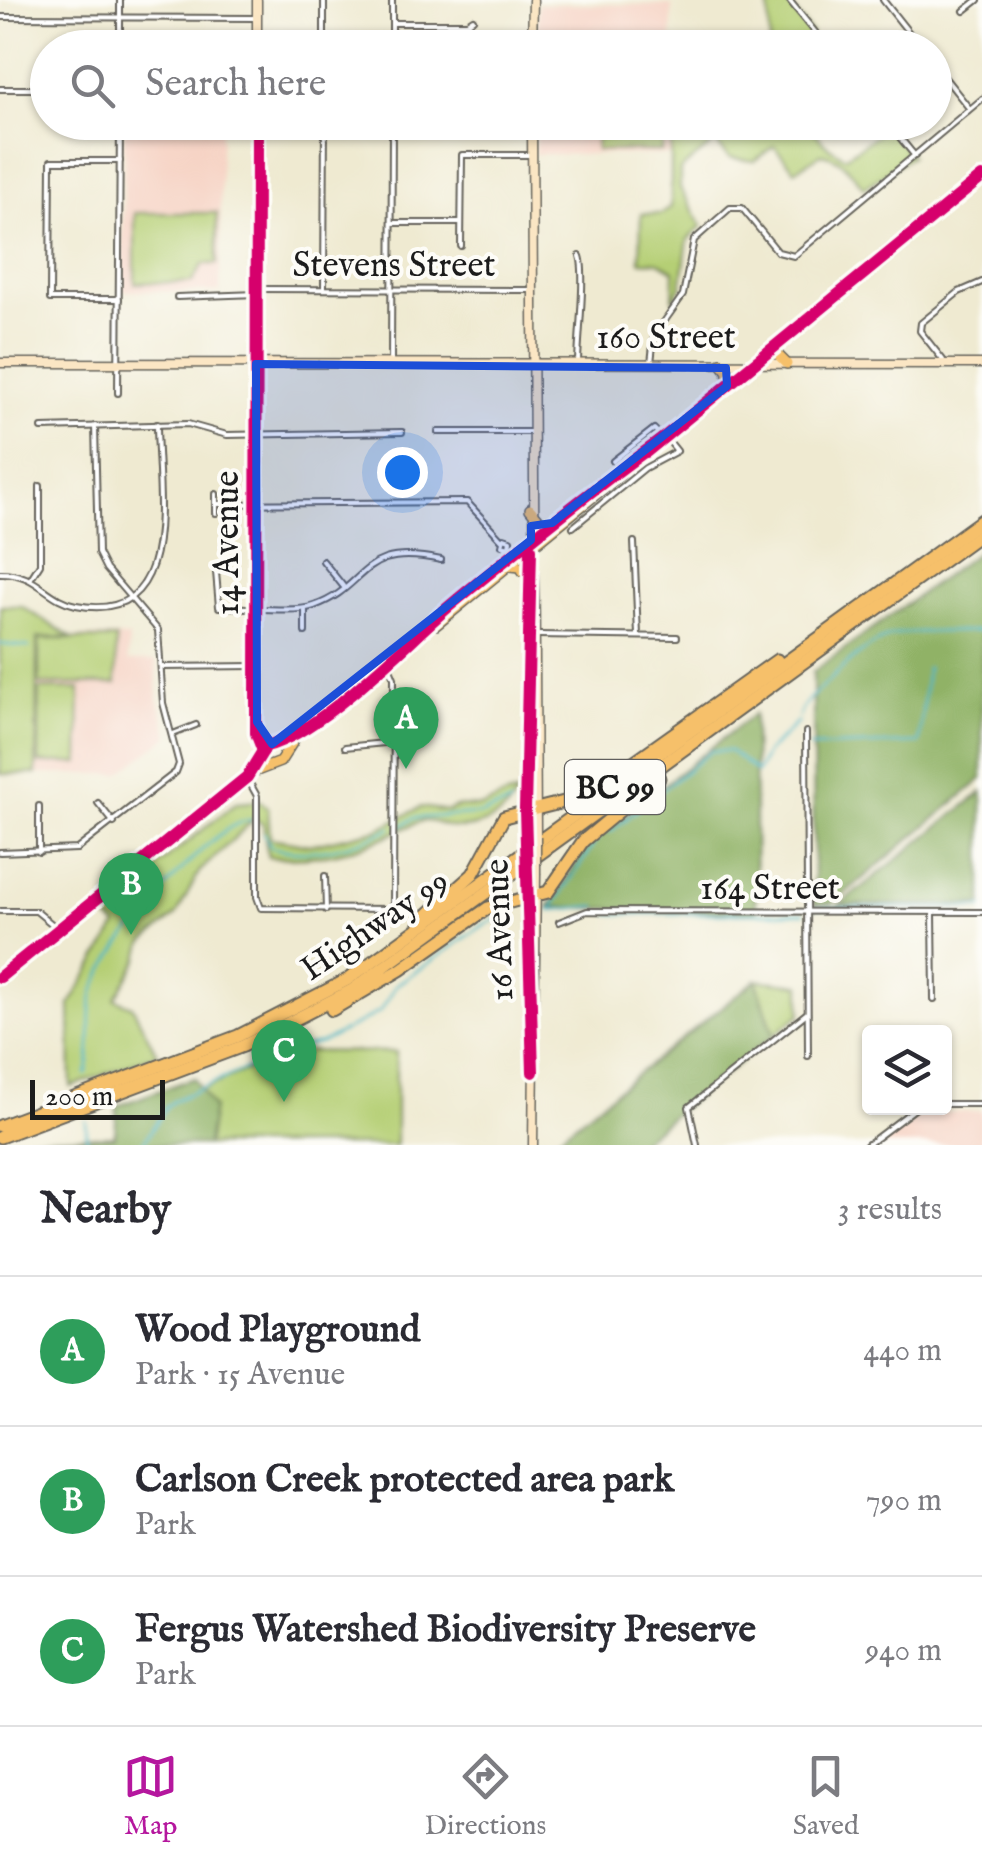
<!DOCTYPE html>
<meta charset="utf-8">
<style>
:root{--surface:#fff;--page:#f2f2f3;--text:#2b2b33;--muted:#7c7c81;--line:#e1e1e2;--accent:#b5179e}
body{margin:0;font-family:"IM FELL English",serif;background:var(--page);color:var(--text)}
.controls{position:absolute;right:30px;bottom:30px;display:grid;overflow:hidden;border-radius:10px;box-shadow:0 2px 8px #0004}
.controls button{width:90px;height:90px;display:grid;place-items:center;padding:0;border:0;border-bottom:2px solid var(--line);background:var(--surface);color:var(--text);font:50px sans-serif}
.scale{position:absolute;left:30px;bottom:25px;width:135px;box-sizing:border-box;padding-left:10px;border:5px solid #1c1c1c;border-top:0;font-size:28px;line-height:35px;white-space:nowrap;color:#1c1c1c;-webkit-text-stroke:8px #fdfcf7;paint-order:stroke}
.you{position:absolute;left:402px;top:472px;width:35px;height:35px;margin:-25px;border:8px solid #fff;border-radius:50%;background:#1a73e8;box-shadow:0 0 0 15px #1a73e833}
.badge{display:grid;place-items:center;width:65px;height:65px;border-radius:50%;background:var(--accent);color:#fff;font-size:32px;font-weight:700}
.pin{position:absolute;translate:-50% -82px;filter:drop-shadow(0 2px 5px #0008)}
.pin::after{content:'';position:absolute;top:52px;width:35px;height:30px;background:inherit;clip-path:polygon(0 0,100% 0,50% 100%)}
.list{margin:0;padding:0;list-style:none}
h2{display:flex;justify-content:space-between;align-items:center;height:130px;margin:0;padding:0 40px;font-size:42px}
h2 small{font-size:32px;font-weight:400;color:var(--muted)}
.list li{display:grid;grid-template-columns:65px 1fr auto;gap:30px;align-items:center;box-sizing:border-box;height:150px;padding:0 40px;border-top:2px solid var(--line)}
.list b{display:block;font-size:38px;white-space:nowrap}
.list p{margin:0;font-size:32px;white-space:nowrap;color:var(--muted)}
.list em{font-size:32px;font-style:normal;color:var(--muted)}
.icon{flex:none;width:55px;height:55px;fill:none;stroke:currentColor;stroke-width:2;stroke-linecap:round;stroke-linejoin:round}
.map{position:relative;flex:none;width:982px;height:1145px;overflow:hidden}
.search{position:absolute;background:var(--surface);box-shadow:0 2px 8px #0004;left:30px;right:30px;top:30px;height:110px;display:flex;align-items:center;gap:25px;box-sizing:border-box;padding:0 35px;border-radius:55px;color:var(--muted);font-size:38px}
.sheet{height:580px;background:var(--surface)}
nav{display:flex;justify-content:space-around;align-items:center;box-sizing:border-box;height:140px;border-top:2px solid var(--line);background:var(--surface);font-size:28px;color:var(--muted)}
nav a{display:grid;justify-items:center;gap:5px}
nav .on{color:var(--accent)}
.map>svg:first-child{display:block}
</style>
<div class="map">
<svg width="982" height="1145" viewBox="0 0 982 1145">
<rect width="100%" height="100%" fill="#fdfcf7"/>
<filter id="ink" filterUnits="userSpaceOnUse"><feTurbulence type="fractalNoise" baseFrequency=".01" numOctaves="2"/><feDisplacementMap in="SourceGraphic" scale="20" xChannelSelector="R" yChannelSelector="G"/><feConvolveMatrix kernelMatrix="1 2 1 2 8 2 1 2 1" color-interpolation-filters="sRGB"/></filter>
<filter id="wash" filterUnits="userSpaceOnUse"><feTurbulence type="fractalNoise" baseFrequency=".0048" numOctaves="4" result="noise"/><feDisplacementMap in="SourceGraphic" scale="40" xChannelSelector="R" yChannelSelector="G"/><feGaussianBlur stdDeviation="2.25" result="paint"/><feColorMatrix in="noise" values="0 0 0 0 0 0 0 0 0 0 0 0 0 0 0 0 0 1.4 0 .05"/><feComposite in="paint" operator="in"/></filter>
<g filter="url(#wash)">
<rect width="100%" height="100%" fill="#efead1"/>
<g fill="#f6d2c3">
<path d="M538,4L672,5L671,47H537Z"/>
<path d="M536,123H671V155L535,154Z"/>
<path d="M124,129H221L220,292L122,291Z"/>
<path d="M37,637H129L128,661H156L158,699L169,736L119,774H36Z"/>
<path d="M982,1111V1145H880L923,1113Z"/>
</g>
<g fill="#b5cf75" stroke="#687648" stroke-width="2.5">
<path d="M779,0H786L812,34L797,47H770L769,7Z"/>
<path d="M597,123H663L662,151L596,150Z"/>
<path d="M671,123H807L825,144L845,157L888,127L911,156L864,188C851,172 842,157 821,154L795,170L774,146L754,161L730,158L715,142L680,170V188L702,226L688,239L681,287L673,301L674,271L659,262L640,261L641,214H661L671,207Z"/>
<path d="M135,213H217V264H203L192,282L135,283Z"/>
<path d="M0,606H21L71,637L37,638L36,774H0Z"/>
<rect x="39" y="639" width="77" height="45"/>
<path d="M39,689H80L79,763H39Z"/>
<path d="M517,794C505,819 473,833 446,826C437,823 426,818 416,823C359,849 333,861 268,857L263,824L254,819L199,872L177,914L143,943L139,959L115,999L132,1006L157,1054L71,1087L70,1004L117,926L100,912L236,803L260,801L268,808L270,838L310,845L376,830L421,807L448,811C461,802 469,809 483,806C495,802 503,795 517,794Z"/>
<path d="M756,980L801,985V1014L774,1035Z"/>
<path d="M291,1051L396,1052V1145H17L32,1138L114,1136L120,1110L159,1108Z"/>
</g>
<g fill="#90b266" stroke="#566741" stroke-width="2.5">
<path d="M982,549V779L832,904H814L813,672Z"/>
<path d="M754,714L756,912L549,907L586,846Z"/>
<path d="M982,792V905H839Z"/>
<path d="M756,980L774,1035L636,1145H548Z"/>
<path d="M194,1078L213,1108L207,1145H16L32,1139L115,1137L117,1106Z"/>
</g>
<g fill="none" stroke-linecap="round" stroke-linejoin="round">
<g stroke="#4bb7c7" stroke-width="2.5">
<path d="M0,644L29,647"/>
<path d="M799,717C804,700 815,694 828,682C890,619 900,635 982,631"/>
<path d="M810,747L919,743L927,667"/>
<path d="M399,827L414,818L482,814L510,804"/>
<path d="M610,832L711,751H730L757,772L767,752L798,722"/>
<path d="M264,833L271,847C309,859 358,845 391,828"/>
<path d="M811,908H982"/>
<path d="M551,910L597,906"/>
<path d="M550,911L599,836"/>
<path d="M608,914L804,913"/>
<path d="M86,1074C95,1045 85,1010 97,984C113,946 212,820 251,820"/>
<path d="M86,1121L87,1145"/>
<path d="M142,1145L166,1107L175,1100L289,1050L321,1043L369,1018L381,1010L396,985L485,924L514,911"/>
</g>
</g>
</g>
<g filter="url(#ink)">
<g fill="none" stroke-linecap="round" stroke-linejoin="round">
<defs>
<g id="street">
<path d="M789,0L828,48"/>
<path d="M883,0L921,48"/>
<path d="M964,11L978,0"/>
<path d="M0,17L257,18"/>
<path d="M392,23H467L473,19"/>
<path d="M324,47V0"/>
<path d="M120,48V0"/>
<path d="M392,48V0"/>
<path d="M934,64L969,108"/>
<path d="M0,89H48"/>
<path d="M887,122L915,156"/>
<path d="M392,223H461"/>
<path d="M461,246L462,155H531"/>
<path d="M324,288L325,122"/>
<path d="M257,289L531,290"/>
<path d="M177,297L257,294"/>
<path d="M119,299H50L51,161H120"/>
<path d="M943,360L920,331L921,323L959,292L982,282"/>
<path d="M651,363L654,336L683,295L694,240L730,208H742L778,252L794,256L982,99"/>
<path d="M391,364L392,122"/>
<path d="M578,364C578,339 586,274 580,256"/>
<path d="M118,393L120,122"/>
<path d="M42,428L188,424L227,435L402,432"/>
<path d="M438,432H531"/>
<path d="M613,461L654,429L663,438"/>
<path d="M216,504L467,502L502,540"/>
<path d="M216,513V494"/>
<path d="M573,527L645,468L677,451L665,436"/>
<path d="M504,538L510,540L509,547L502,545Z"/>
<path d="M634,542L638,635"/>
<path d="M323,561L343,586"/>
<path d="M216,572L219,607C244,606 292,614 314,606C369,587 358,542 441,560"/>
<path d="M0,573C38,573 45,599 76,605C184,626 157,489 157,424"/>
<path d="M31,578L40,564V486"/>
<path d="M305,632V609"/>
<path d="M537,635L677,637"/>
<path d="M161,667L257,666"/>
<path d="M806,732L808,1056"/>
<path d="M173,734L196,725"/>
<path d="M345,747L394,742"/>
<path d="M247,778L257,796V897L261,908L393,909L394,678L389,666"/>
<path d="M98,803L114,823"/>
<path d="M0,852L77,849L176,772L179,764L163,703L158,630L106,569L98,553L95,426"/>
<path d="M39,852V806"/>
<path d="M325,876L326,910"/>
<path d="M0,911H36L58,929"/>
<path d="M933,912L934,999"/>
<path d="M559,922L587,911L982,912"/>
<path d="M944,1104H982"/>
<path d="M697,1145L689,1107L807,1013"/>
<path d="M867,1145L916,1108"/>
</g>
<g id="secondary">
<path d="M257,48V0"/>
<path d="M532,48L533,0"/>
<path d="M257,122L256,733L263,751"/>
<path d="M532,122L536,836"/>
<path d="M0,363L982,364"/>
<path d="M525,842L530,554"/>
<path d="M526,883L530,1023"/>
<path d="M533,1145L536,875"/>
</g>
<g id="primary">
<path d="M778,344V355L787,364"/>
<path d="M721,363L728,372L727,386"/>
<path d="M655,444L982,177"/>
<path d="M530,509L541,522L552,523"/>
<path d="M511,566L520,567L528,578"/>
<path d="M436,625L621,474"/>
<path d="M254,772L280,762L294,740"/>
<path d="M0,977L247,777L266,746C324,731 405,643 453,603C520,548 587,493 658,442"/>
</g>
<g id="highway">
<path d="M420,921L473,874L504,817L584,797L777,660"/>
<path d="M332,1010L400,970L488,908L548,892L583,841L659,778"/>
<path d="M0,1126L238,1036L347,980L982,520"/>
<path d="M0,1137L243,1046L352,990L982,533"/>
</g>
</defs>
<use href="#street" stroke="#66645b" stroke-width="8"/>
<use href="#secondary" stroke="#66645b" stroke-width="11"/>
<use href="#primary" stroke="#66645b" stroke-width="12"/>
<use href="#highway" stroke="#66645b" stroke-width="15"/>
<use href="#street" stroke="#fff" stroke-width="4"/>
<use href="#secondary" stroke="#fbe6c4" stroke-width="8"/>
<use href="#primary" stroke="#f6c06b" stroke-width="9"/>
<use href="#highway" stroke="#f6c06b" stroke-width="11"/>
<defs>
<g id="secondary-bridge">
<path d="M536,836V875"/>
<path d="M525,842L526,883"/>
</g>
</defs>
<use href="#secondary-bridge" stroke="#66645b" stroke-width="11" stroke-linecap="butt"/>
<use href="#secondary-bridge" stroke="#fbe6c4" stroke-width="8"/>
<defs>
<g id="cycleway">
<path d="M257,122L256,733L263,751"/>
<path d="M646,452L982,177"/>
<path d="M531,549L525,810L533,1072"/>
<path d="M0,977L247,777L266,746C324,731 405,643 453,603C520,548 587,493 658,442"/>
</g>
</defs>
<use href="#cycleway" stroke="#fdfcf7" stroke-width="19"/>
<use href="#cycleway" stroke="#d6006c" stroke-width="12"/>
</g>
</g>
<path fill="#1d4ed8" fill-opacity="0.2" stroke="#1d4ed8" stroke-width="8" stroke-linejoin="round" d="M256,364L726,368L727,386L552,523L531,526V540L272,744L257,722Z"/>
<g text-anchor="middle" stroke-width="8" stroke-linejoin="round" paint-order="stroke">
<rect fill="#fdfcf7" stroke="#605f5e" stroke-width="2.5" x="565" y="760" width="100" height="54" rx="8"/>
<g font-size="32" font-weight="bold" fill="#1c1c1c">
<text x="615" y="798">BC 99</text>
</g>
<g font-size="35" fill="#1c1c1c" stroke="#fdfcf7">
<text x="394" y="276">Stevens Street</text>
<text x="666" y="348">160 Street</text>
<text transform="translate(226 543) rotate(-90)" y="12">14 Avenue</text>
<text x="770" y="899">164 Street</text>
<text transform="translate(374 924) rotate(-34)" y="12">Highway 99</text>
<text transform="translate(498 930) rotate(-92)" y="12">16 Avenue</text>
</g>
</g>
</svg>
<div class="controls">
<button><svg class="icon" aria-label="layers" viewBox="0 0 24 24"><path d="M12 4l9 5-9 5-9-5zM3 14l9 5 9-5"/></svg></button>
</div>
<div class="scale">200 m</div>
<div class="you"></div>
<div class="pin badge" style="left:406px;top:769px;background:#2e9e5b">A</div>
<div class="pin badge" style="left:131px;top:935px;background:#2e9e5b">B</div>
<div class="pin badge" style="left:284px;top:1102px;background:#2e9e5b">C</div>
<div class="search"><svg class="icon" aria-label="search" viewBox="0 0 24 24"><circle cx="10" cy="10" r="6"/><path d="M15 15l6 6"/></svg>Search here</div>
</div>
<section class="sheet">
<h2>Nearby<small>3 results</small></h2>
<ul class="list">
<li><span class="badge" style="background:#2e9e5b">A</span><div><b>Wood Playground</b><p>Park · 15 Avenue</p></div><em>440 m</em></li>
<li><span class="badge" style="background:#2e9e5b">B</span><div><b>Carlson Creek protected area park</b><p>Park</p></div><em>790 m</em></li>
<li><span class="badge" style="background:#2e9e5b">C</span><div><b>Fergus Watershed Biodiversity Preserve</b><p>Park</p></div><em>940 m</em></li>
</ul>
</section>
<nav>
<a class="on"><svg class="icon" aria-label="map" viewBox="0 0 24 24"><path d="M3 6l6-2 6 2 6-2v14l-6 2-6-2-6 2zM9 4v14M15 6v14"/></svg>Map</a>
<a><svg class="icon" aria-label="directions" viewBox="0 0 24 24"><path d="M12 3l9 9-9 9-9-9zM9 14v-3h6M13 9l2 2-2 2"/></svg>Directions</a>
<a><svg class="icon" aria-label="saved" viewBox="0 0 24 24"><path d="M7 4h10v16l-5-4-5 4z"/></svg>Saved</a>
</nav>
